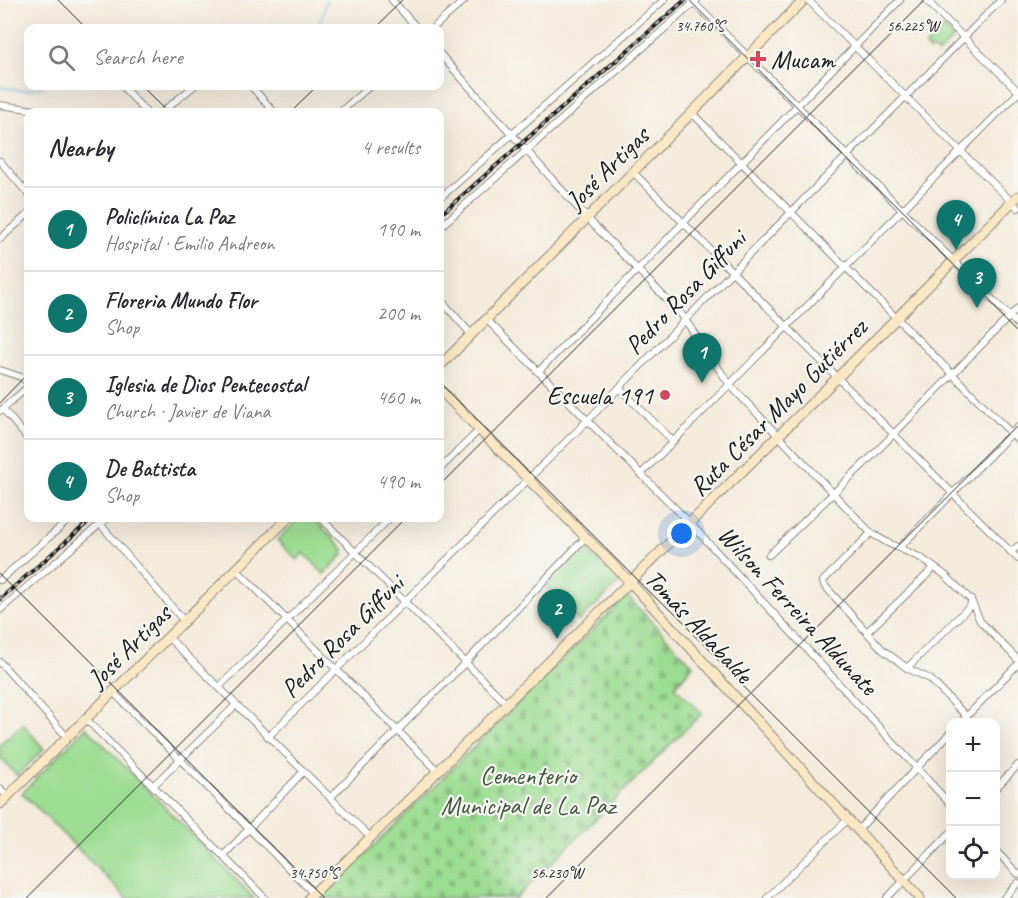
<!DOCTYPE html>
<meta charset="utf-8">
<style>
:root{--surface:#fff;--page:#f2f2f3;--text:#2b2b33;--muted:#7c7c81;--line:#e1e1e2;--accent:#0f766e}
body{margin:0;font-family:Caveat,sans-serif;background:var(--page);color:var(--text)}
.controls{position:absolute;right:18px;bottom:18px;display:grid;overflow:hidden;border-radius:12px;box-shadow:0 6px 24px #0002}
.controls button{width:54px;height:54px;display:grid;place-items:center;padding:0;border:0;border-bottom:2px solid var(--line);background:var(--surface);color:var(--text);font:30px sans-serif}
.you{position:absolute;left:682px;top:534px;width:21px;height:21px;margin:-15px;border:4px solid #fff;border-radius:50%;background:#1a73e8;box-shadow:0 0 0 9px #1a73e833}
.badge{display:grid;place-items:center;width:39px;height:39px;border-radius:50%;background:var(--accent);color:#fff;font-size:20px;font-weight:700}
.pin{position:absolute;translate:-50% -50px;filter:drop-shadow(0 2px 3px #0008)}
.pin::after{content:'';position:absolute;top:32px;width:21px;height:18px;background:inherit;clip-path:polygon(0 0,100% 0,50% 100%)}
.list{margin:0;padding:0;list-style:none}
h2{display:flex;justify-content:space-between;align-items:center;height:78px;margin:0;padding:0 24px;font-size:26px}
h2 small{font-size:20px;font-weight:400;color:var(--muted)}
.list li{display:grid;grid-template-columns:39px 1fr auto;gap:18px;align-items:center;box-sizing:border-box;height:84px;padding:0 24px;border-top:2px solid var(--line)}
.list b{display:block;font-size:22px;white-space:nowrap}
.list p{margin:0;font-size:20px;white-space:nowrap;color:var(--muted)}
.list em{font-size:20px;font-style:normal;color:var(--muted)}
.icon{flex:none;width:33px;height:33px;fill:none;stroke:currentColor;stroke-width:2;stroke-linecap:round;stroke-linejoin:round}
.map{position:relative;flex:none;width:1018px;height:898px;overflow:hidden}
.search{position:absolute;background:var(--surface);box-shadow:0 6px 24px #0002;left:24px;top:24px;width:420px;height:66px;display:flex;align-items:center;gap:15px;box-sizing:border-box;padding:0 21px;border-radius:12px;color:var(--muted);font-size:22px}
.panel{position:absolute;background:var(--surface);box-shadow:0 6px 24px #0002;left:24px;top:108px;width:420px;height:414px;border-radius:12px}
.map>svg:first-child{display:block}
</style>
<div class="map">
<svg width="1018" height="898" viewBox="0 0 1018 898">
<defs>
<pattern id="cemetery-stones" width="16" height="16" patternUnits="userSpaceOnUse" patternTransform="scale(1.5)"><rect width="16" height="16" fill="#9ddd93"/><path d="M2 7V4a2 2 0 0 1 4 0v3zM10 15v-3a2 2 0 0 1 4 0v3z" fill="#87bd7e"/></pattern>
</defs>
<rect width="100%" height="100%" fill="#f6f6f2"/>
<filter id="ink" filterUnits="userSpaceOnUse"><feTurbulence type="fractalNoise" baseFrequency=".0167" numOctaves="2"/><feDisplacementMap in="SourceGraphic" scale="12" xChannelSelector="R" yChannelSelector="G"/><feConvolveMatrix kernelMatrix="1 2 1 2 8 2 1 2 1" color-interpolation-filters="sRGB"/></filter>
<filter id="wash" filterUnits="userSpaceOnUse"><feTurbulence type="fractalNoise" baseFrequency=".008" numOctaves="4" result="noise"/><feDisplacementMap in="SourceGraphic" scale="24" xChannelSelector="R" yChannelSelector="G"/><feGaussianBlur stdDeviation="1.35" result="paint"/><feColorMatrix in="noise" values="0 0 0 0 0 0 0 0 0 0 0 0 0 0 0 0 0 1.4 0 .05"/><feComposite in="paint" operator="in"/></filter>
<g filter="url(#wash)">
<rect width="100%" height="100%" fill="#f4ebdb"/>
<g fill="#9ddd93" stroke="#5c7c58" stroke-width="1.5">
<path d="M944,27L954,37L938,54L933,49L930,51L925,46Z"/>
<path d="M300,518H313L344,549V554L324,574L304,553L297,560L277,540Z"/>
<path d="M584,547L620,582L579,621L546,587Z"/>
<path d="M23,724L44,749L17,776L0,757V744Z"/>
<path d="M86,727L254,898H127L22,793Z"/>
</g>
<path fill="url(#cemetery-stones)" stroke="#5c7c58" stroke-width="1.5" d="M627,596L693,665L675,687L702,713L516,898H321Z"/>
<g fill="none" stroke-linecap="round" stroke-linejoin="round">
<g stroke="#5cb4d9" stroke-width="1.5">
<path d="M245,28L248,26L272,28"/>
<path d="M311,28C323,23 324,12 326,0"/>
<path d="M0,87C16,90 28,92 44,86"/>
</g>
</g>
</g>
<g filter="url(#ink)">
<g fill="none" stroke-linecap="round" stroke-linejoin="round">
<defs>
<g id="street">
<path d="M392,0L417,28"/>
<path d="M691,0L1018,325"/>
<path d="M808,0L1018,208"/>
<path d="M926,0L1018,91"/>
<path d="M433,28L465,0"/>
<path d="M440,54L587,218L681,314L730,385L871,533L888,543L921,558L945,575L971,600L980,621L1018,660"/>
<path d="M122,86L146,112"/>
<path d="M251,86L274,112"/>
<path d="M0,105L35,110L39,112"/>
<path d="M162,112L194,86"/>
<path d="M340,112L370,86"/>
<path d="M692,113L1018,440"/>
<path d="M0,161L28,194"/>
<path d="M633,172L1018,559"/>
<path d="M440,198L664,0"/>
<path d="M440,227L697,0"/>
<path d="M0,239L28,214"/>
<path d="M440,299L471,334"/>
<path d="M486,319L690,523L950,804"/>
<path d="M0,370L21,377L28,382"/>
<path d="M538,372L900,0"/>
<path d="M619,388L673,441"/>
<path d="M3,409L28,439"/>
<path d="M0,411L28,387"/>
<path d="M440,469L479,430"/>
<path d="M641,474L1018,93"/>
<path d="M321,518L507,704"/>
<path d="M100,524L184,621"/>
<path d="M871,533L823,581L824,585L883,650L907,668L930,679L967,717"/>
<path d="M899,548L1018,427"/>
<path d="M1011,552L1018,546"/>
<path d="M769,555L868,460L1018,308"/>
<path d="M236,569L438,771"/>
<path d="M0,580L71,518"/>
<path d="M0,610L107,518"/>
<path d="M867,632L934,568"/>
<path d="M168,637L371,838"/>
<path d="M0,662L67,737"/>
<path d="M907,668L972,604"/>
<path d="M219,687L390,518"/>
<path d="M112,691L314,894"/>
<path d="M85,718L265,898"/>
<path d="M961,722L1018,664"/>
<path d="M268,737L588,420L732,272L1001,0"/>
<path d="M153,786L236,705"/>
<path d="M0,788L7,797"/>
<path d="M996,788L1018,765"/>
<path d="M330,798L466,662L585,538"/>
<path d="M857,831L950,733"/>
<path d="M996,851L1018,874"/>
<path d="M223,856L303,772"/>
<path d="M767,898L847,820"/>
<path d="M887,898L950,833"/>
<path d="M1004,898L1018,883"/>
</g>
<g id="secondary">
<path d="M440,366L804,0"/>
<path d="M440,390L630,582L920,898"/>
<path d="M0,804L288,518"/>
<path d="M309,898L837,378L1018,196"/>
</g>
</defs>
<use href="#street" stroke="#88847c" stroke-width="8"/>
<use href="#secondary" stroke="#88847c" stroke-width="11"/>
<use href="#street" stroke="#fff" stroke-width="6"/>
<use href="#secondary" stroke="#fae7c3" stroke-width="9"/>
<defs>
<g id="rail">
<path d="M440,215L685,0"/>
<path d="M0,599L93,518"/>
</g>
</defs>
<use href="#rail" stroke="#1c1c1c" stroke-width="4"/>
<use href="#rail" stroke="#f6f6f2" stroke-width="1.5" stroke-dasharray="4.5" stroke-linecap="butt"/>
</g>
</g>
<path fill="none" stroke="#1c1c1c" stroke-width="1.5" stroke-opacity="0.45" d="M58,0L86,28M689,0L1018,329M374,28L403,0M143,86L170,112M290,112L317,86M440,382L956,898M0,403L28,374M440,484L924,0M0,573L325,898M26,898L406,518M546,898L1018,426"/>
<g fill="#d1495b" stroke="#f6f6f2" stroke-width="2">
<path d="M755 50h6v6h6v6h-6v6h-6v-6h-6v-6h6z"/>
<circle cx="665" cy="395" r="6"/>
</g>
<g text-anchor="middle" stroke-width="4.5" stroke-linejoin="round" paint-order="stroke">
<g font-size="26" fill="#1c1c1c" stroke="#f6f6f2" text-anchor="start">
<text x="771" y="68">Mucam</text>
<text x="653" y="404" text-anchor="end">Escuela 191</text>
</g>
<g font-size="26" fill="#1c1c1c" stroke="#f6f6f2">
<text transform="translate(607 168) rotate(-45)" y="9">José Artigas</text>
<text transform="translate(685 292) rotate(-46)" y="9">Pedro Rosa Giffuni</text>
<text transform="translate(778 407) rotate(-45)" y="9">Ruta César Mayo Gutiérrez</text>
<text transform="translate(798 610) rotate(47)" y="9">Wilson Ferreira Aldunate</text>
<text transform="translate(699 626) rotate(47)" y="9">Tomás Aldabalde</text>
<text transform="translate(342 636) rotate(-45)" y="9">Pedro Rosa Giffuni</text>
<text transform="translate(129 646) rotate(-45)" y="9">José Artigas</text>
</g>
<g font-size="26" fill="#435640" stroke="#f6f6f2">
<text x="528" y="784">Cementerio<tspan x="528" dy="30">Municipal de La Paz</tspan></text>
</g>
</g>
<g font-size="15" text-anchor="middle" fill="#1c1c1c" stroke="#f6f6f2" stroke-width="4.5" stroke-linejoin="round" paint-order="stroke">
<text x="700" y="31">34.760°S</text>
<text x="913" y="31">56.225°W</text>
<text x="314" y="878">34.750°S</text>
<text x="557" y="878">56.230°W</text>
</g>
</svg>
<div class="controls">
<button>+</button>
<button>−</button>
<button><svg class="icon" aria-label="locate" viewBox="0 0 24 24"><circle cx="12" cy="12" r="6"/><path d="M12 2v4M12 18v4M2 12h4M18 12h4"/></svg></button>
</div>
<div class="you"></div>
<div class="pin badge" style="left:702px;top:383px">1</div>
<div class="pin badge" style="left:557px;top:639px">2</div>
<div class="pin badge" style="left:977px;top:308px">3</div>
<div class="pin badge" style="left:956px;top:250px">4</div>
<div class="search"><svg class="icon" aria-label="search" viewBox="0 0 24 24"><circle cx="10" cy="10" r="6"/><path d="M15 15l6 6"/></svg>Search here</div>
<section class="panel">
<h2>Nearby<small>4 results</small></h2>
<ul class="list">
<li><span class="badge">1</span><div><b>Policlínica La Paz</b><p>Hospital · Emilio Andreon</p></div><em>190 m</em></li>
<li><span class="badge">2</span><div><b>Floreria Mundo Flor</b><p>Shop</p></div><em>200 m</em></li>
<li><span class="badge">3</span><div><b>Iglesia de Dios Pentecostal</b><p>Church · Javier de Viana</p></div><em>460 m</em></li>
<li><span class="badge">4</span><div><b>De Battista</b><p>Shop</p></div><em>490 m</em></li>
</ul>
</section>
</div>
